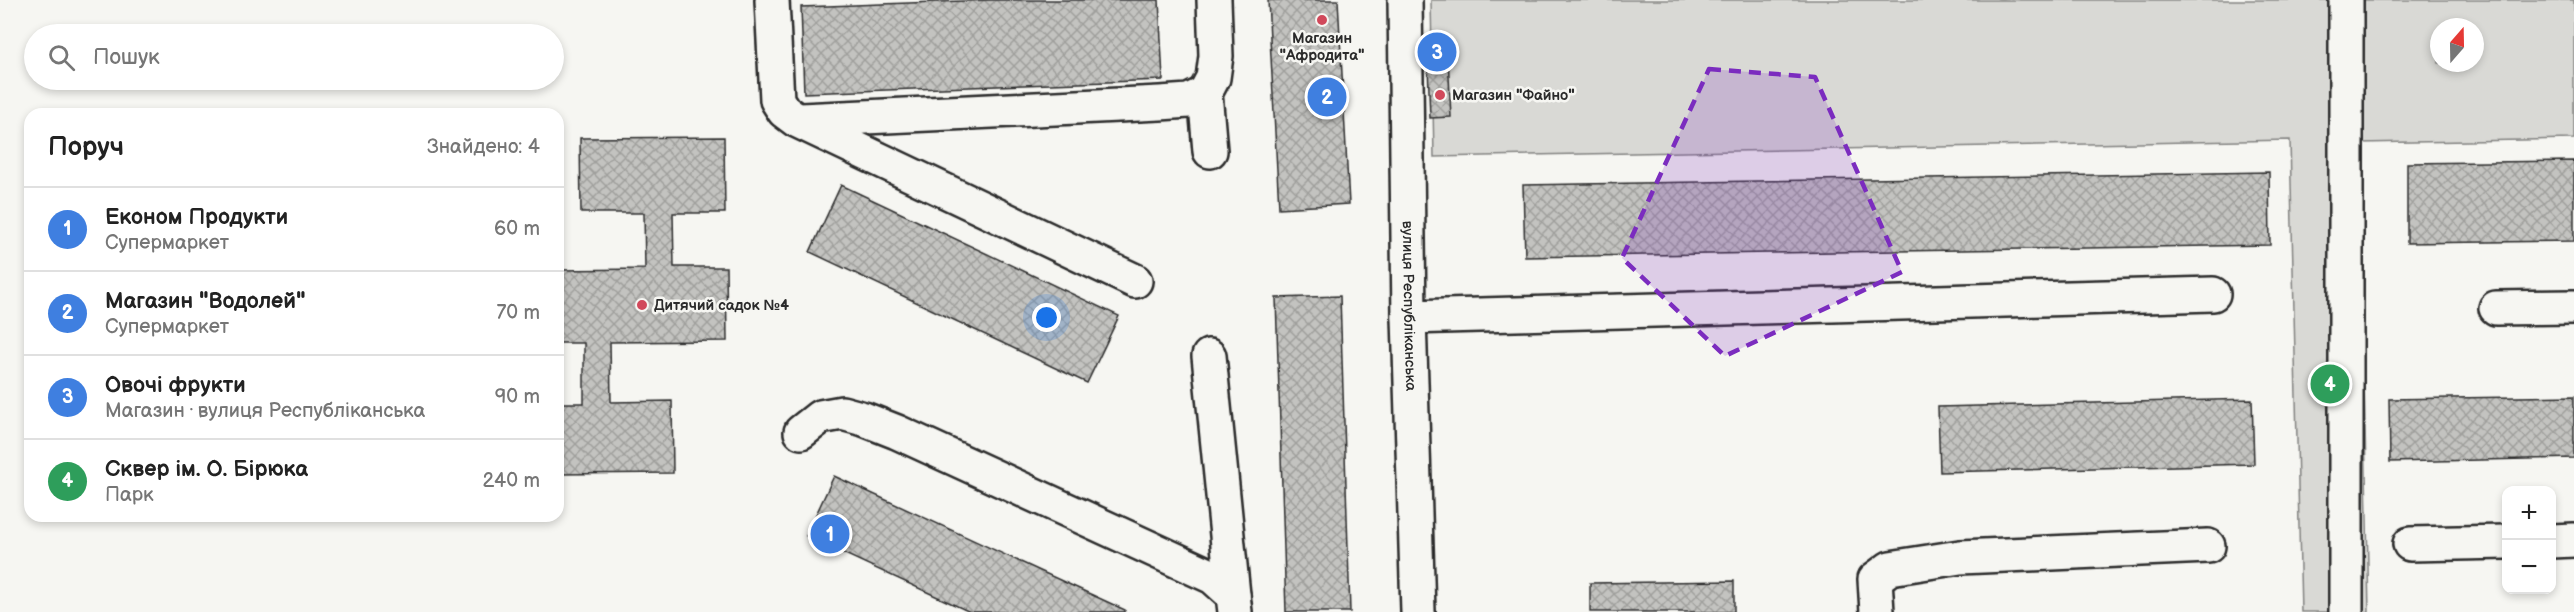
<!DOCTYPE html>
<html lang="uk">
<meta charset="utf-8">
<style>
:root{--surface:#fff;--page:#f2f2f2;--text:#222;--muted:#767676;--line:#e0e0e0;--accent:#0b8043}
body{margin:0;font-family:"Balsamiq Sans",sans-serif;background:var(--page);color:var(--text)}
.controls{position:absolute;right:18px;bottom:18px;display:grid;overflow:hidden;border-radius:12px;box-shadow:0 3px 9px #0003}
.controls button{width:54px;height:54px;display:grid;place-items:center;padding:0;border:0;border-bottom:2px solid var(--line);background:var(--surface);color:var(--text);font:30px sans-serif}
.compass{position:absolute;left:2430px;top:18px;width:54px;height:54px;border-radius:50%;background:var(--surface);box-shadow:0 3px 9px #0003;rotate:20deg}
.you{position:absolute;left:1047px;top:318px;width:21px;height:21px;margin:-15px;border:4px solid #fff;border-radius:50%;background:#1a73e8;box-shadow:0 0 0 9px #1a73e833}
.badge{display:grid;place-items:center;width:39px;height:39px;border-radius:50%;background:var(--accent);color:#fff;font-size:20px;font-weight:700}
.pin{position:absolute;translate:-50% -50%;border:3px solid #fff;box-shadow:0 2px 6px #0006}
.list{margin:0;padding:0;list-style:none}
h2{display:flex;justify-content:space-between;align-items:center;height:78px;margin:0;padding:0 24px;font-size:26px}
h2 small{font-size:20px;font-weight:400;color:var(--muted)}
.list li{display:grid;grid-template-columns:39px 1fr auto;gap:18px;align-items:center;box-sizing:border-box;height:84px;padding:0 24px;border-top:2px solid var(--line)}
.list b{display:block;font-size:22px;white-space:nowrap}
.list p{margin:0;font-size:20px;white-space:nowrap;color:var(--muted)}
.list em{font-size:20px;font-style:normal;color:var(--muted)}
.icon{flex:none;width:33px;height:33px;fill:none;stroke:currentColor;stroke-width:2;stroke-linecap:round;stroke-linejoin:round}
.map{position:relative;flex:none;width:2574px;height:612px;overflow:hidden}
.search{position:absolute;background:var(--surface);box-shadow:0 3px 9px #0003;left:24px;top:24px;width:540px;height:66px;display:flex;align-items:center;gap:15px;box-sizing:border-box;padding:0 21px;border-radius:33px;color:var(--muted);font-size:22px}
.panel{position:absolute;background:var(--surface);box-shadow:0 3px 9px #0003;left:24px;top:108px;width:540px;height:414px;border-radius:18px}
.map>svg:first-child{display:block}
</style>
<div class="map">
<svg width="2574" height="612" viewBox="0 0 2574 612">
<defs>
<pattern id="building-cross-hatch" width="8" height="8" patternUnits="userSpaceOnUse" patternTransform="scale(1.5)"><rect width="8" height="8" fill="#c3c3c0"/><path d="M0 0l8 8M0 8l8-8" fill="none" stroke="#9f9f9c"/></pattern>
</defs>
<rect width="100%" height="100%" fill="#f6f6f2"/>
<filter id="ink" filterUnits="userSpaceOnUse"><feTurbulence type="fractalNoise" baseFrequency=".0167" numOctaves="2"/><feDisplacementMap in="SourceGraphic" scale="12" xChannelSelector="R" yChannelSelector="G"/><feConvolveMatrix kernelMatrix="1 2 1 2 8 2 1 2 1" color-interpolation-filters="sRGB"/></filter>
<g filter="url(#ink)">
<path fill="#d9d9d5" stroke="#828280" stroke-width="1.5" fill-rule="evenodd" d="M1431,0H2574V139L2359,143L2369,612H2301L2290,140L1434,157ZM2439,27H2475V63H2439Z"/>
<g fill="url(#building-cross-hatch)" stroke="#2b2b2b" stroke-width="1.5">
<path d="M990,0H1159L1163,80L804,93L801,7Z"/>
<path d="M1268,0H1338L1349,204L1279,208Z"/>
<path d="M1447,36L1451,117L1430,118L1427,37Z"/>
<path d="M724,137L725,213H673L674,267H726L727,341L610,342L611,402L672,401L673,473L558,474V403H584V343H558V270L645,269L644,213H581L580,138Z"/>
<path d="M2574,161V241L2407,243V163Z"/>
<path d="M2269,172L2270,245L1525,257L1523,185Z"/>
<path d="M841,185L1119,316L1087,383L810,252Z"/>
<path d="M1340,296L1350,612H1286L1276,298Z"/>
<path d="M2574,396V458L2390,462L2389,399Z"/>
<path d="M2252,399L2254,464L1940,472L1938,407Z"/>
<path d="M834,476L1125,610V612H970L806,536Z"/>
<path d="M1734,581V612H1590V583Z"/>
</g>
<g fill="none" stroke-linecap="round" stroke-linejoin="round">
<defs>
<g id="minor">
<path d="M772,0L777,100L784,111L796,120L1135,281"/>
<path id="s1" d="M1405,0L1409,317L1418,612"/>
<path d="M2346,0V612"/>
<path d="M801,120L1160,103L1189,101L1205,93"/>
<path d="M1210,151L1205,93L1213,78L1216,56L1214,0"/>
<path d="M2496,308L2574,307"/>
<path d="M1409,317L2213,294"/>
<path d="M1209,356L1233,595"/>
<path d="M801,432L820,417L842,413L864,419L897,432L1213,577L1233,595L1235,612"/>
<path d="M2552,541L2574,540"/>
<path d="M2410,544L2506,542"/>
<path d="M1877,612L1875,579L1890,568L1960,557L2208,546"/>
</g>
</defs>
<use href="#minor" stroke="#2b2b2b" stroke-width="38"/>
<use href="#minor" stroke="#f6f6f2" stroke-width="33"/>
</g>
</g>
<path fill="#7b2cbf" fill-opacity="0.2" stroke="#7b2cbf" stroke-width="4.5" stroke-dasharray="12 8" stroke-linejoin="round" d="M1709,69L1815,77L1902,272L1725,356L1622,258Z"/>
<g fill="#d1495b" stroke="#f6f6f2" stroke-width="2">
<circle cx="1322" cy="20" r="6"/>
<circle cx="1440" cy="95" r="6"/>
<circle cx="642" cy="305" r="6"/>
</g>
<g text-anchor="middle" stroke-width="5" stroke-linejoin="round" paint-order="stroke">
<g font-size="15" font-weight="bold" fill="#2b2b2b" stroke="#f6f6f2" text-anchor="start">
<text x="1322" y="43" text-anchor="middle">Магазин<tspan x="1322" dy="17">"Афродита"</tspan></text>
<text x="1452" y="100">Магазин "Файно"</text>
<text x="654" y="310">Дитячий садок №4</text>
</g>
<g font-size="15" fill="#2b2b2b" stroke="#f6f6f2">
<text dy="5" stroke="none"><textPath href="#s1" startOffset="306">вулиця Республіканська</textPath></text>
</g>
</g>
</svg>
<div class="controls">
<button>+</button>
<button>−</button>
</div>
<svg class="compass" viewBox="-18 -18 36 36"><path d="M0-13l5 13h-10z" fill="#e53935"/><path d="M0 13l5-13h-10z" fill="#767676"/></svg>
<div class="you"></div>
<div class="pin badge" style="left:830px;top:534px;background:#3f7fe0">1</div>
<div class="pin badge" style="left:1327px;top:97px;background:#3f7fe0">2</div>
<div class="pin badge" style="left:1437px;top:52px;background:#3f7fe0">3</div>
<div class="pin badge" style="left:2330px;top:384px;background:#2e9e5b">4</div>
<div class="search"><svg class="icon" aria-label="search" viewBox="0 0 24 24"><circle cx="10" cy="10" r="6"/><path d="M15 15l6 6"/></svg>Пошук</div>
<section class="panel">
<h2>Поруч<small>Знайдено: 4</small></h2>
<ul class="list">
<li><span class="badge" style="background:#3f7fe0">1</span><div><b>Економ Продукти</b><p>Супермаркет</p></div><em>60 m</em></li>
<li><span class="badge" style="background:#3f7fe0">2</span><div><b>Магазин &quot;Водолей&quot;</b><p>Супермаркет</p></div><em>70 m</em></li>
<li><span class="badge" style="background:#3f7fe0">3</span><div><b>Овочі фрукти</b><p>Магазин · вулиця Республіканська</p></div><em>90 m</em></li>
<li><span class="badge" style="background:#2e9e5b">4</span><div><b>Сквер ім. О. Бірюка</b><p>Парк</p></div><em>240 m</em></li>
</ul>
</section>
</div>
